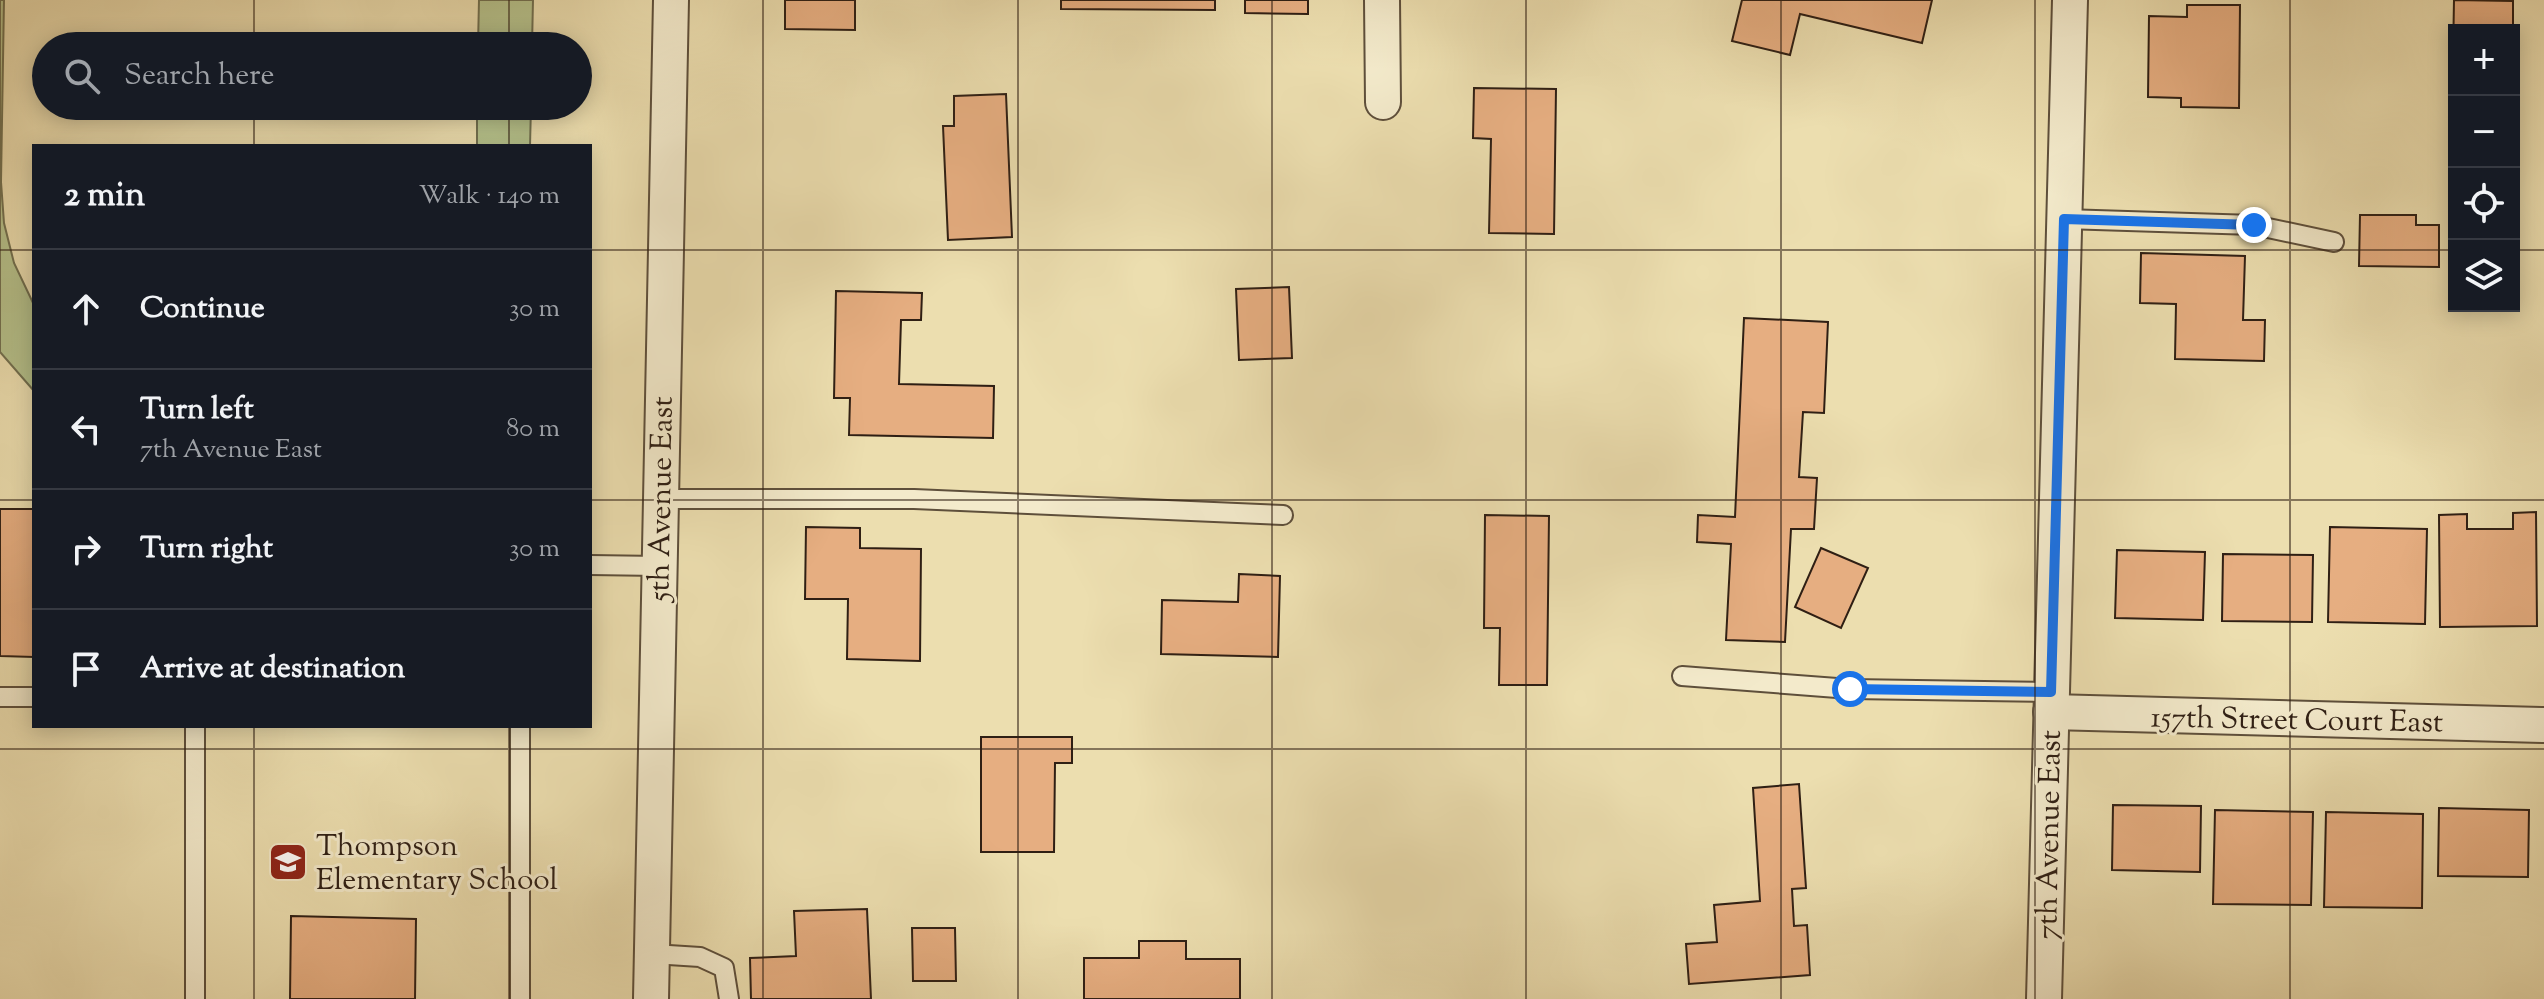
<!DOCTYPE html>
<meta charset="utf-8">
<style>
:root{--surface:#171b24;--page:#242831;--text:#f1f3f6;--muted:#9ea1a6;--line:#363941}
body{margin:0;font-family:"Sorts Mill Goudy",serif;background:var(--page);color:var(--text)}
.controls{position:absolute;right:24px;top:24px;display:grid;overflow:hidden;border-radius:0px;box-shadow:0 4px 20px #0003}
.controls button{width:72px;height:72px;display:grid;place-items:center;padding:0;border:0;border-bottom:2px solid var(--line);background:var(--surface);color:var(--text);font:40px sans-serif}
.stop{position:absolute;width:24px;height:24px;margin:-18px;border:6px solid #1a73e8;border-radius:50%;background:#fff}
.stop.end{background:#1a73e8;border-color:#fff;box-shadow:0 2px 8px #0008}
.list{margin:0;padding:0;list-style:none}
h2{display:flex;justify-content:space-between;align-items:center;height:104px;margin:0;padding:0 32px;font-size:34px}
h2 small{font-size:26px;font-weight:400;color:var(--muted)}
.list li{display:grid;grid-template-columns:52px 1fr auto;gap:24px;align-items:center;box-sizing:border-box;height:120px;padding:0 32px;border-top:2px solid var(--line)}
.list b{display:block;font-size:30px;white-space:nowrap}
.list p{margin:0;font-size:26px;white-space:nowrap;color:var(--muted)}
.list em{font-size:26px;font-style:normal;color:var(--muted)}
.icon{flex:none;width:44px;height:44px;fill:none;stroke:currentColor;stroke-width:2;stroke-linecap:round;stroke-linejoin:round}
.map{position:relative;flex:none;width:2544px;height:999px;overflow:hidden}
.search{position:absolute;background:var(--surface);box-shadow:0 4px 20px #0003;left:32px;top:32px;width:560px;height:88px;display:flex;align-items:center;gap:20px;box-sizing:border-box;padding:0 28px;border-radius:44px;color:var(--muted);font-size:30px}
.panel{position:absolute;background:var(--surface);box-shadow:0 4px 20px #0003;left:32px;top:144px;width:560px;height:584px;border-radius:0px}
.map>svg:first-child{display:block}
</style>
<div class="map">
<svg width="2544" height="999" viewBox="0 0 2544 999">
<rect width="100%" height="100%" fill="#ecdeaf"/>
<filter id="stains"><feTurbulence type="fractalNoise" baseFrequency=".0025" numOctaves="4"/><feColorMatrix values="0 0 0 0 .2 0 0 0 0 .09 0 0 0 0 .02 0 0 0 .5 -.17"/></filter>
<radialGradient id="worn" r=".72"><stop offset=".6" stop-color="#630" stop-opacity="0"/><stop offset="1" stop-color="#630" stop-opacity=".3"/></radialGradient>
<g fill="#b6c28c" stroke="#727050" stroke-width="2">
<path d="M0,0H4L1,182L4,223L14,263L34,305V391L0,352Z"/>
<path d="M479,0H533L532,46H478Z"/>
<path d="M477,106H531L530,146H477Z"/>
</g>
<g fill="#e6ae81" stroke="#2f1f14" stroke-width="2">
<path d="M785,0H855V30L785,29Z"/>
<path d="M1061,0H1215V10L1061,9Z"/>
<path d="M1245,0H1308V14L1245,13Z"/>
<path d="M1742,0H1932L1922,43L1800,14L1790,55L1732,41Z"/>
<path d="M2454,0L2513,1V30H2454V116H2452Z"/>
<path d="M2187,5H2240L2239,108L2181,107V98L2148,97L2149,16L2187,17Z"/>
<path d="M1474,88L1556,89L1554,234L1489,233L1491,139L1473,138Z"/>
<path d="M1006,94L1012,237L948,240L943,126H954V96Z"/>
<path d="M2360,215H2416V225H2439V267L2359,266Z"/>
<path d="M2141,253L2245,256L2243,320H2265L2264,361L2175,359L2176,304L2140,303Z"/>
<path d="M1289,287L1292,358L1239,360L1236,289Z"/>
<path d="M836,291L922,293L921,320H901L899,384L994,386L993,438L849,435L850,398H834Z"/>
<path d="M1744,318L1828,322L1824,413L1803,412L1799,477L1817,478L1814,529H1791L1785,642L1726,640L1731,544L1697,542L1698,515L1735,517Z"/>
<path d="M0,509H34V657L0,656Z"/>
<path d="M2536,512L2537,626L2440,627L2439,515L2467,514V529H2513V513Z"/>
<path d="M1485,515L1549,516L1547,685H1499L1500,628H1484Z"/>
<path d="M806,527L860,528V548L921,549L920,661L847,659L848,599H805Z"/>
<path d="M2330,527L2427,529L2425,624L2328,622Z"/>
<path d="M1821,548L1868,568L1841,628L1795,607Z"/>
<path d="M2117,550L2205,552L2203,620L2115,618Z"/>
<path d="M2223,554L2313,555L2312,622L2222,621Z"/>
<path d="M1239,574L1280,576L1278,657L1161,654L1162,600L1238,602Z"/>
<path d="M981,737H1072V763H1055L1054,852H981Z"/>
<path d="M1799,784L1806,888L1792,889L1794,926L1807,925L1810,975L1689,984L1686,944L1717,942L1714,905L1760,901L1753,788Z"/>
<path d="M2113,805L2201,806L2200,872L2112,870Z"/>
<path d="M2439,808L2529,810L2528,877L2438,876Z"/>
<path d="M2215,810L2313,812L2311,905L2213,904Z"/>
<path d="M2326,812L2423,814L2422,908L2324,907Z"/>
<path d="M867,909L871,999H751L750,958L796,956L794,911Z"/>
<path d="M291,916L416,919L415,999H290Z"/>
<path d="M912,928H955L956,981H913Z"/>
<path d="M1139,941H1186V959H1240V999H1084V958H1139Z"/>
</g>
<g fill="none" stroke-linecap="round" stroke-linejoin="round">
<defs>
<g id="service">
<path d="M2064,219L2254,225L2334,242"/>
<path d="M660,499H914L1283,515"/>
<path d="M590,565L659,566"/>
<path d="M1682,676L1850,689L2051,692"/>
<path d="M0,697H34"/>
<path d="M520,726V999"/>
<path d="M653,954L700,957L724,968L729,999"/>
<path d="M195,999V726"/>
</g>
<g id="minor">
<path d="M1382,0L1383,102"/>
<path d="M2051,712L2544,725"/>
<path d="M651,999L671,0"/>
<path d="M2044,999L2070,0"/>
</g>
</defs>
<use href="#service" stroke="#5e4f3b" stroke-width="22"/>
<use href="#minor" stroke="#5e4f3b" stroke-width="38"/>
<use href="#service" stroke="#f3eacb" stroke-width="18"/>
<use href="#minor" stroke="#f3eacb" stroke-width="34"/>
</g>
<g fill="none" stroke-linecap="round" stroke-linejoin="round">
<path stroke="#1a73e8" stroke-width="10" d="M1850,689L2051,692L2064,219L2254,225"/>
</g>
<path fill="none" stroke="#2f1f14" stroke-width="2" stroke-opacity="0.55" d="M254,0V46M509,0V46M763,0V999M1018,0V999M1272,0V999M1526,0V999M1781,0V999M2035,0V999M2290,0V999M254,106V146M509,106V146M0,250H34M590,250H2454M2514,250H2544M0,500H34M590,500H2544M254,726V999M509,726V999M0,749H2544"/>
<defs>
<symbol id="school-square" viewBox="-11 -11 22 22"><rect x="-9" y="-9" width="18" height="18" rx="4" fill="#8f2418" stroke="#f3eacb"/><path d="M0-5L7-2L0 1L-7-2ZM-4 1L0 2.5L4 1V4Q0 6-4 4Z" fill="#fff"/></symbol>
</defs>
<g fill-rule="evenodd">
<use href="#school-square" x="266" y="840" width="44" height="44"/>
</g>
<g text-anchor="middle" stroke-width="6" stroke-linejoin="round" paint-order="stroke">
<g font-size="30" fill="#2f1f14" stroke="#f3eacb">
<text transform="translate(660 499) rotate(-89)" y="10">5th Avenue East</text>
<text transform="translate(2297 719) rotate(1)" y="10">157th Street Court East</text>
<text transform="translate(2048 835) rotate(-89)" y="10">7th Avenue East</text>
</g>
<g font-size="30" fill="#2f1f14" stroke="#f3eacb" text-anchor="start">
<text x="316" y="855">Thompson<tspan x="316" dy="34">Elementary School</tspan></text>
</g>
</g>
<rect width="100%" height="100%" filter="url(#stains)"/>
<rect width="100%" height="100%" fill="url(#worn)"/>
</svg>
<div class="controls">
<button>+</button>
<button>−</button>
<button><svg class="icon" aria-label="locate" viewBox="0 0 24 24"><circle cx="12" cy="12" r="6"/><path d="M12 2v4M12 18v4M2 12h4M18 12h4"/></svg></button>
<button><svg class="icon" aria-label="layers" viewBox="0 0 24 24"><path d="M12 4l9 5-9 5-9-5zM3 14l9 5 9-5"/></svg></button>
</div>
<div class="stop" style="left:1850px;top:689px"></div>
<div class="stop end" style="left:2254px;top:225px"></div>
<div class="search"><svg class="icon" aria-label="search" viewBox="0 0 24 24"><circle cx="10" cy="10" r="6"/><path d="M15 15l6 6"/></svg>Search here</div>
<section class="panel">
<h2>2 min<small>Walk · 140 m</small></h2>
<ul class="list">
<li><svg class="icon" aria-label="ahead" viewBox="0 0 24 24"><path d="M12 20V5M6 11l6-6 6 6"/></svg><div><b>Continue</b></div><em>30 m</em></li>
<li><svg class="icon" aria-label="left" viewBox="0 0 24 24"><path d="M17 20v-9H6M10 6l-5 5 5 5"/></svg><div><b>Turn left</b><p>7th Avenue East</p></div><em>80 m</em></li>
<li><svg class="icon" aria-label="right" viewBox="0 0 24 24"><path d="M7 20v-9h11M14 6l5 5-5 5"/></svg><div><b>Turn right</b></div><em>30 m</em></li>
<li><svg class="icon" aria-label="arrive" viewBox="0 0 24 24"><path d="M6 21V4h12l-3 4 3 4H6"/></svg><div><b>Arrive at destination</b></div></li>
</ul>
</section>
</div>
